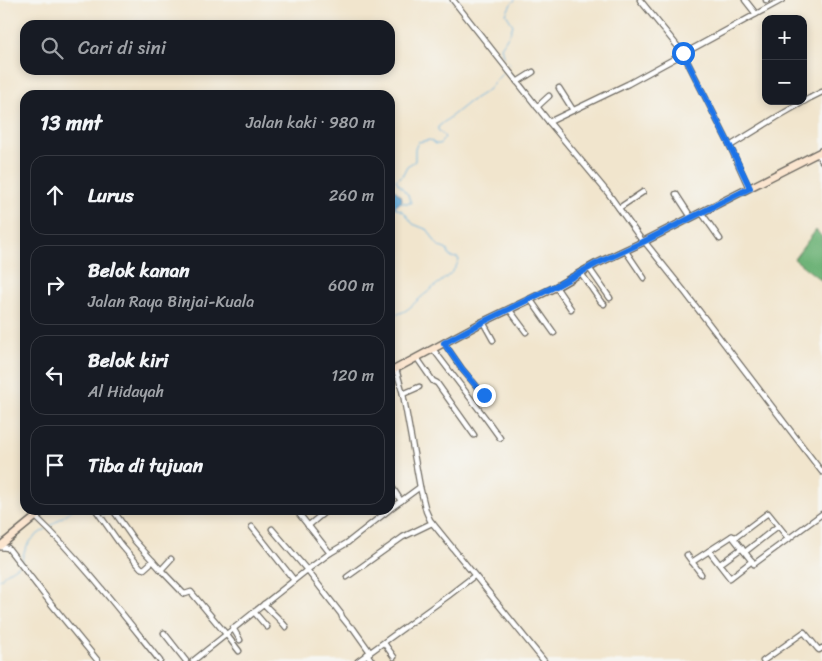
<!DOCTYPE html>
<html lang="id">
<meta charset="utf-8">
<style>
:root{--surface:#171b24;--page:#20242c;--text:#f1f3f6;--muted:#9ea1a6;--line:#363941}
body{margin:0;font-family:Sriracha,sans-serif;background:var(--page);color:var(--text)}
.controls{position:absolute;right:15px;top:15px;display:grid;overflow:hidden;border-radius:10px;box-shadow:0 2px 8px #0003}
.controls button{width:45px;height:45px;display:grid;place-items:center;padding:0;border:0;border-bottom:1px solid var(--line);background:var(--surface);color:var(--text);font:25px sans-serif}
.stop{position:absolute;width:15px;height:15px;margin:-11px;border:4px solid #1a73e8;border-radius:50%;background:#fff}
.stop.end{background:#1a73e8;border-color:#fff;box-shadow:0 1px 5px #0008}
.list{margin:0;padding:0;list-style:none}
h2{display:flex;justify-content:space-between;align-items:center;height:65px;margin:0;padding:0 20px;font-size:21px}
h2 small{font-size:16px;font-weight:400;color:var(--muted)}
.list li{display:grid;grid-template-columns:32px 1fr auto;gap:15px;align-items:center;box-sizing:border-box;height:80px;margin:0 10px 10px;padding:0 10px;border:1px solid var(--line);border-radius:15px}
.list b{display:block;font-size:19px;white-space:nowrap}
.list p{margin:0;font-size:16px;white-space:nowrap;color:var(--muted)}
.list em{font-size:16px;font-style:normal;color:var(--muted)}
.icon{flex:none;width:28px;height:28px;fill:none;stroke:currentColor;stroke-width:2;stroke-linecap:round;stroke-linejoin:round}
.map{position:relative;flex:none;width:822px;height:661px;overflow:hidden}
.search{position:absolute;background:var(--surface);box-shadow:0 2px 8px #0003;left:20px;top:20px;width:375px;height:55px;display:flex;align-items:center;gap:12px;box-sizing:border-box;padding:0 18px;border-radius:15px;color:var(--muted);font-size:19px}
.panel{position:absolute;background:var(--surface);box-shadow:0 2px 8px #0003;left:20px;top:90px;width:375px;height:425px;border-radius:15px}
.map>svg:first-child{display:block}
</style>
<div class="map">
<svg width="822" height="661" viewBox="0 0 822 661">
<rect width="100%" height="100%" fill="#f6f6f2"/>
<filter id="ink" filterUnits="userSpaceOnUse"><feTurbulence type="fractalNoise" baseFrequency=".02" numOctaves="2"/><feDisplacementMap in="SourceGraphic" scale="10" xChannelSelector="R" yChannelSelector="G"/><feConvolveMatrix kernelMatrix="1 2 1 2 8 2 1 2 1" color-interpolation-filters="sRGB"/></filter>
<filter id="wash" filterUnits="userSpaceOnUse"><feTurbulence type="fractalNoise" baseFrequency=".0096" numOctaves="4" result="noise"/><feDisplacementMap in="SourceGraphic" scale="20" xChannelSelector="R" yChannelSelector="G"/><feGaussianBlur stdDeviation="1.12" result="paint"/><feColorMatrix in="noise" values="0 0 0 0 0 0 0 0 0 0 0 0 0 0 0 0 0 1.4 0 .05"/><feComposite in="paint" operator="in"/></filter>
<g filter="url(#wash)">
<rect width="100%" height="100%" fill="#f1e5cd"/>
<path fill="#6eb378" stroke="#4c6f52" d="M816,230L822,237V281L794,259Z"/>
<path fill="#68b1e0" stroke="#4a6e86" d="M390,186L399,194L402,199C401,203 396,206 392,207L390,206Z"/>
<g fill="none" stroke-linecap="round" stroke-linejoin="round">
<g stroke="#68b1e0" stroke-width="1">
<path d="M510,65L503,55L501,47L510,33L513,25L506,14L511,4L515,0"/>
<path d="M401,202L405,203H411L408,195L397,182L396,180L402,176L407,166L415,161V149L418,142L430,140L435,144H440L445,137L438,130V127L469,102L488,90L505,70"/>
<path d="M390,323C398,310 398,316 408,309C415,303 422,296 429,291C440,281 454,275 459,260L458,258L450,257L447,250L440,247L436,243L428,230L413,224L404,212L394,207"/>
<path d="M92,510L97,516"/>
<path d="M101,515L111,511"/>
<path d="M49,527L72,510"/>
<path d="M22,563C23,546 32,537 46,529"/>
<path d="M0,580L5,574L19,565"/>
</g>
</g>
</g>
<g filter="url(#ink)">
<g fill="none" stroke-linecap="round" stroke-linejoin="round">
<defs>
<g id="street">
<path d="M453,0L549,122L608,193L643,242"/>
<path d="M640,0L683,53L730,146L749,188"/>
<path d="M745,0L756,14"/>
<path d="M766,0H767"/>
<path d="M517,82L533,72"/>
<path d="M559,88L573,110"/>
<path d="M812,97L822,92"/>
<path d="M537,107L549,96"/>
<path d="M549,122L628,84L782,0"/>
<path d="M730,146L777,117L810,98"/>
<path d="M817,154L822,161"/>
<path d="M676,194L691,217"/>
<path d="M619,208L643,192"/>
<path d="M701,212L720,239"/>
<path d="M644,241L684,291L822,472"/>
<path d="M625,250L644,278"/>
<path d="M589,268L610,298"/>
<path d="M581,273L601,302L604,304"/>
<path d="M556,287L571,309"/>
<path d="M530,299L554,333"/>
<path d="M509,309L526,332"/>
<path d="M483,322L493,340"/>
<path d="M444,343L462,369L484,395"/>
<path d="M433,349L487,420L500,438"/>
<path d="M417,358L433,381L437,383L474,435"/>
<path d="M396,369L403,394L420,487L426,511L430,520L544,661"/>
<path d="M403,394L419,387"/>
<path d="M390,484L401,501"/>
<path d="M390,509L420,487"/>
<path d="M96,510L120,544L141,568L144,569L153,561"/>
<path d="M113,510L134,540L161,570"/>
<path d="M296,510L330,553"/>
<path d="M36,517C82,561 120,611 160,661"/>
<path d="M308,526L327,510"/>
<path d="M252,527L294,580"/>
<path d="M272,529L307,570L341,614L342,617L350,627L353,628L370,652"/>
<path d="M732,536L754,564L822,514"/>
<path d="M0,547L8,548L53,606L98,661"/>
<path d="M709,551L730,578L752,561"/>
<path d="M745,552L778,526"/>
<path d="M687,555L701,574"/>
<path d="M171,559L161,570L183,593L185,594L191,592L226,634L239,651"/>
<path d="M692,562L732,536L736,537L768,513L789,539"/>
<path d="M720,564L742,548"/>
<path d="M347,577L403,537L432,523"/>
<path d="M264,604C271,612 279,618 286,627"/>
<path d="M254,612L267,627"/>
<path d="M233,628L240,640"/>
<path d="M164,633L186,661"/>
<path d="M384,643L394,657"/>
<path d="M367,654L372,661"/>
<path d="M193,661L307,570L330,553L347,543L389,510"/>
<path d="M358,661L448,596L474,576"/>
<path d="M763,661L804,632L818,649L819,650L822,648"/>
</g>
<g id="secondary">
<path d="M390,372L483,322L556,287L596,264L643,242L822,151"/>
<path d="M0,546L44,510"/>
</g>
</defs>
<use href="#street" stroke="#706c64" stroke-width="7"/>
<use href="#secondary" stroke="#706c64" stroke-width="9"/>
<use href="#street" stroke="#fff" stroke-width="4.5"/>
<use href="#secondary" stroke="#fbe5cf" stroke-width="6"/>
</g>
</g>
<g fill="none" stroke-linecap="round" stroke-linejoin="round" filter="url(#ink)">
<path stroke="#1a73e8" stroke-width="6" d="M484,395L462,369L444,343L483,322L556,286L596,264L643,242L750,188L730,146L683,53"/>
</g>
</svg>
<div class="controls">
<button>+</button>
<button>−</button>
</div>
<div class="stop" style="left:683px;top:53px"></div>
<div class="stop end" style="left:484px;top:395px"></div>
<div class="search"><svg class="icon" aria-label="search" viewBox="0 0 24 24"><circle cx="10" cy="10" r="6"/><path d="M15 15l6 6"/></svg>Cari di sini</div>
<section class="panel">
<h2>13 mnt<small>Jalan kaki · 980 m</small></h2>
<ul class="list">
<li><svg class="icon" aria-label="ahead" viewBox="0 0 24 24"><path d="M12 20V5M6 11l6-6 6 6"/></svg><div><b>Lurus</b></div><em>260 m</em></li>
<li><svg class="icon" aria-label="right" viewBox="0 0 24 24"><path d="M7 20v-9h11M14 6l5 5-5 5"/></svg><div><b>Belok kanan</b><p>Jalan Raya Binjai-Kuala</p></div><em>600 m</em></li>
<li><svg class="icon" aria-label="left" viewBox="0 0 24 24"><path d="M17 20v-9H6M10 6l-5 5 5 5"/></svg><div><b>Belok kiri</b><p>Al Hidayah</p></div><em>120 m</em></li>
<li><svg class="icon" aria-label="arrive" viewBox="0 0 24 24"><path d="M6 21V4h12l-3 4 3 4H6"/></svg><div><b>Tiba di tujuan</b></div></li>
</ul>
</section>
</div>
